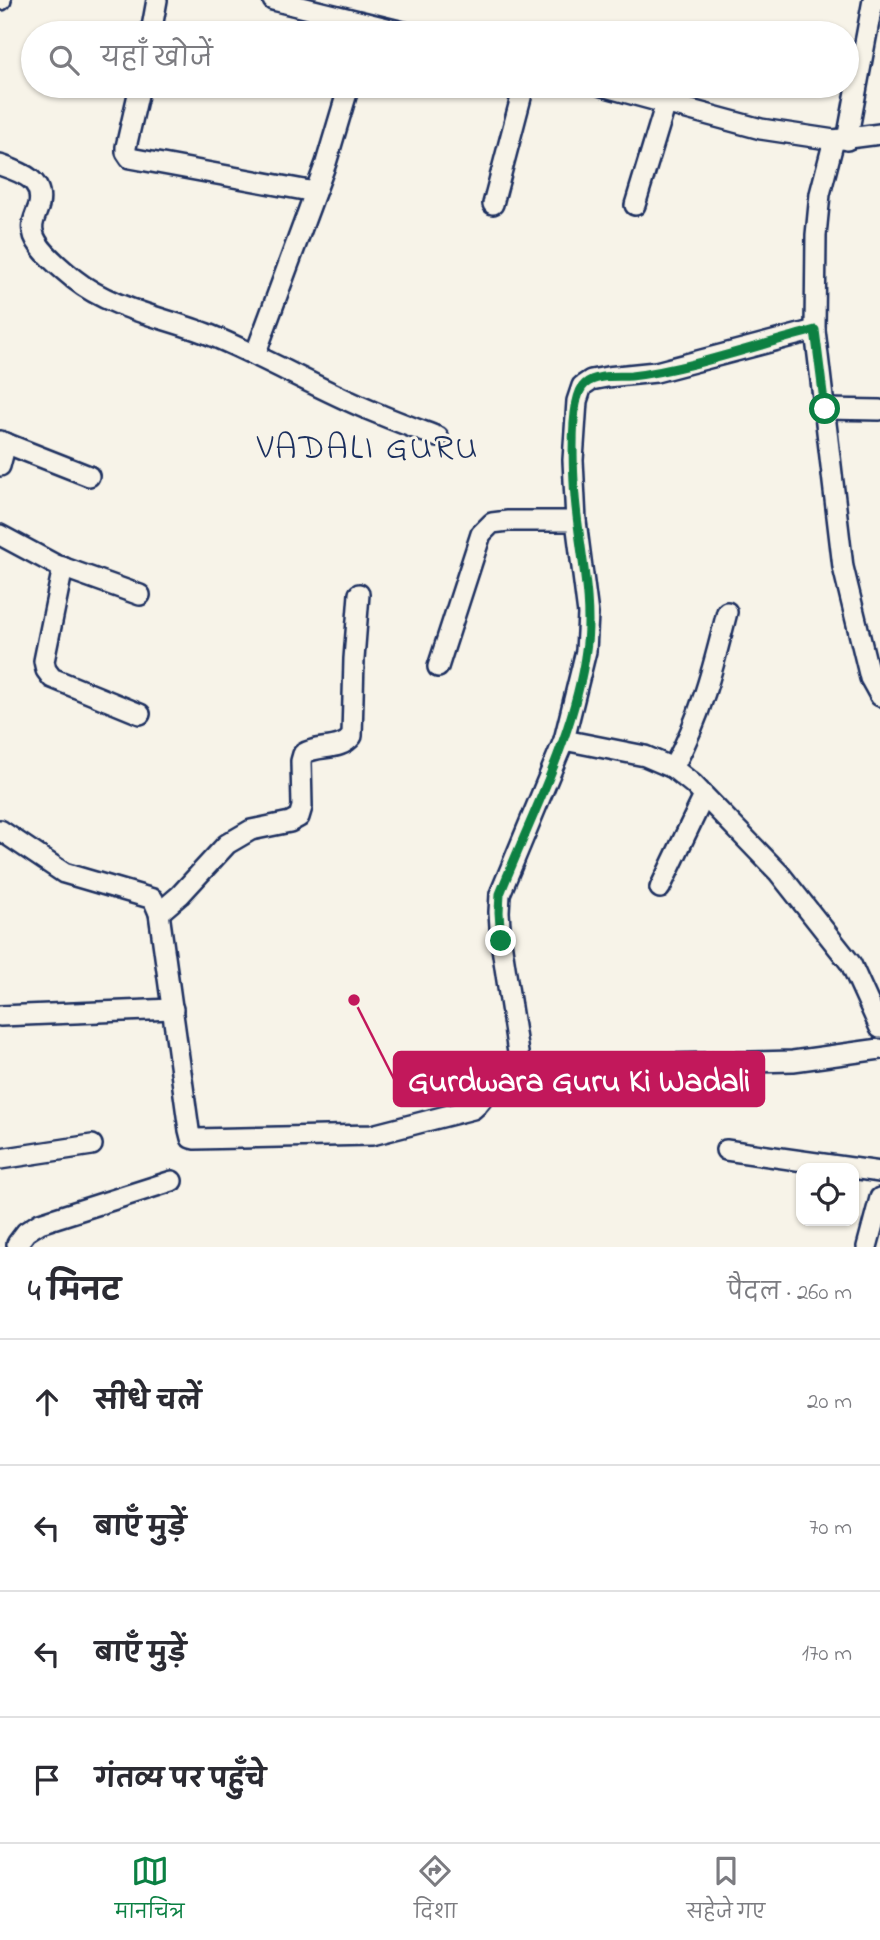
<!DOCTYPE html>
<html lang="hi">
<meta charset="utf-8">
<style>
:root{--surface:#fff;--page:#f2f2f3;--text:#2b2b33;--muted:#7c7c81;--line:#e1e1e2;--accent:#0b8043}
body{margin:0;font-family:"Indie Flower","Playpen Sans Deva",sans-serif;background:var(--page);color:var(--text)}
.controls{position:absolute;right:21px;bottom:21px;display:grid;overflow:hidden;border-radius:14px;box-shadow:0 2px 5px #0004}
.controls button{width:63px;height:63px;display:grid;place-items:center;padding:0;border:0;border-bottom:2px solid var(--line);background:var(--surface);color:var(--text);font:35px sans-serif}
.stop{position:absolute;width:21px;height:21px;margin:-16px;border:5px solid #0b8043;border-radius:50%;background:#fff}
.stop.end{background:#0b8043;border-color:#fff;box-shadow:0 2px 7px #0008}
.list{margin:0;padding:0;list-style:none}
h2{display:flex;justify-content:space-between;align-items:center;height:91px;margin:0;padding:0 28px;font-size:30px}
h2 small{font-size:23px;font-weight:400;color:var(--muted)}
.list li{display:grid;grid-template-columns:46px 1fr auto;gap:21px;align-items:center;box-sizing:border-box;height:126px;padding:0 28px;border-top:2px solid var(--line)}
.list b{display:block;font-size:26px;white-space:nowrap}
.list em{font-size:23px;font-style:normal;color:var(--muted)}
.icon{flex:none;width:38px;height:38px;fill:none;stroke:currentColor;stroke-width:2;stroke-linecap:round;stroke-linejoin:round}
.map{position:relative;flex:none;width:880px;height:1247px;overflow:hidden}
.search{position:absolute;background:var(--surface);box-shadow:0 2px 5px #0004;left:21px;right:21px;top:21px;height:77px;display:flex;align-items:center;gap:18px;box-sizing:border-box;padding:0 24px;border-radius:38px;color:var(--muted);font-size:26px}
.sheet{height:595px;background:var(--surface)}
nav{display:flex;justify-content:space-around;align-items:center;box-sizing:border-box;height:98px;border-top:2px solid var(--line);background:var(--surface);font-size:19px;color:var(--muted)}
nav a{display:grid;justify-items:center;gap:4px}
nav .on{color:var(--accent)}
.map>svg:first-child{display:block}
</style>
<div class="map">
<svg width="880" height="1247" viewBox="0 0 880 1247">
<rect width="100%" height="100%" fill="#f7f3e8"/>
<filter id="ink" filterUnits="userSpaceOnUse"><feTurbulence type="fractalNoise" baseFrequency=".0143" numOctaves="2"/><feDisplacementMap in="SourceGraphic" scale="14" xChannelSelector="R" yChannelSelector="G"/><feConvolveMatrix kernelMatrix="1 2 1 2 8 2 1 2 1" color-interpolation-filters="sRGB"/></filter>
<g filter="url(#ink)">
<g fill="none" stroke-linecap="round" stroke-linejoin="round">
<defs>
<g id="street">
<path d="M0,0H1"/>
<path d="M273,0L407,33"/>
<path d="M151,33L157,0"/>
<path d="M140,86L126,147V152L130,158L315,192"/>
<path d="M602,86L761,129L834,140L880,134"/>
<path d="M834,140L820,194L816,235L815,330L843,567L870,678L880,696"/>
<path d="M847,140L873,0"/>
<path d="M0,165C20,172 44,179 39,205C37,213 31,222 33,231C35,248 61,268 74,279C113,310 165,317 210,335C266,358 318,389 374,412C395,421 417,429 438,437"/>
<path d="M493,204L524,86"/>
<path d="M635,205L666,103"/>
<path d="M255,355L326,163L349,86"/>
<path d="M825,409L880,410"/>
<path d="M0,441L89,476"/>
<path d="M0,466L6,443"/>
<path d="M0,535L56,565L140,595"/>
<path d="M63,567L44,661L46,670L52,678L140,714"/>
<path d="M438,667L481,534L492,523L508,521H576"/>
<path d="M564,740L645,756L673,768L693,784L779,873L851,964L880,1028"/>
<path d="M673,768C701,716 713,669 727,612"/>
<path d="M0,830L64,873L153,899L159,913L189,1130L191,1138L195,1139L372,1135L473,1109C489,1096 489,1079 504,1068L793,1061L880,1049"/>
<path d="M660,888L704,796"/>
<path d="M159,913L180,895L227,844L251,830L290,822L299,817L302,807L301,761L303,754C318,744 340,752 352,736L354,659L359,594"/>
<path d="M0,1016L173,1009"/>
<path d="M520,1066L501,941L499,912L500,894L564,740L586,651L588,614L576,521L573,460L577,401L582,386L591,380L607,377L656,372L815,330"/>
<path d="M726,1150L880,1172"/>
<path d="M0,1159L92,1145"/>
<path d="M17,1244L26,1232L40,1223L172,1181"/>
<path d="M867,1247L880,1198"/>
</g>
</defs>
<use href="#street" stroke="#1b2f5e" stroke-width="24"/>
<use href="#street" stroke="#f7f3e8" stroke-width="19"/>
</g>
</g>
<g fill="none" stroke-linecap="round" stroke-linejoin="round" filter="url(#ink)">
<path stroke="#0b8043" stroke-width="9" d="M501,941L499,912L500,894C531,816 575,734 586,650C594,598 576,536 574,482C573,462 570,396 585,384C597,374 616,377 631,376C690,369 757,345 815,330L825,409"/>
</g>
<g text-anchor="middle" stroke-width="6" stroke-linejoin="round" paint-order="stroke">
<g font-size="35" letter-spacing="2" fill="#1b2f5e" stroke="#f7f3e8">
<text x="368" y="458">VADALI GURU</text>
</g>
</g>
<path fill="none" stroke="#c2185b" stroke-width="2.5" d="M354 1000L394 1079"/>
<circle fill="#c2185b" stroke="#f7f3e8" stroke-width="2.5" cx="354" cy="1000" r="7"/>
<rect fill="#c2185b" stroke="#c2185b" stroke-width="2.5" x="394" y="1052" width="370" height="54" rx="7"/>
<g font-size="33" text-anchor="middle" font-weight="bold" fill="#fff">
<text x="579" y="1091">Gurdwara Guru Ki Wadali</text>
</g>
</svg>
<div class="controls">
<button><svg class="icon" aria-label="locate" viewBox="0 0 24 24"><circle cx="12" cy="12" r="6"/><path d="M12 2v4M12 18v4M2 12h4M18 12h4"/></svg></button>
</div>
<div class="stop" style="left:825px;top:409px"></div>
<div class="stop end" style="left:501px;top:941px"></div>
<div class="search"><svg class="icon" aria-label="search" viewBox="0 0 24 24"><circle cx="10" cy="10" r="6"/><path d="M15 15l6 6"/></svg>यहाँ खोजें</div>
</div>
<section class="sheet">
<h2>4 मिनट<small>पैदल · 260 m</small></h2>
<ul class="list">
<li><svg class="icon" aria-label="ahead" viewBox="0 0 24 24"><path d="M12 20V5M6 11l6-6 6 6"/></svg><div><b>सीधे चलें</b></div><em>20 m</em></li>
<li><svg class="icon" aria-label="left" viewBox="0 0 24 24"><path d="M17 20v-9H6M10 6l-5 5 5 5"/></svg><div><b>बाएँ मुड़ें</b></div><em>70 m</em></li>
<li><svg class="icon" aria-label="left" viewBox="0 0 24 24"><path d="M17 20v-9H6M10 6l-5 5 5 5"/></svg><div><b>बाएँ मुड़ें</b></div><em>170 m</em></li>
<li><svg class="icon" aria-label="arrive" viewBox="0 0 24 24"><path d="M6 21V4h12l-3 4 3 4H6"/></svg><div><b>गंतव्य पर पहुँचे</b></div></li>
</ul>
</section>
<nav>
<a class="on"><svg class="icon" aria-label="map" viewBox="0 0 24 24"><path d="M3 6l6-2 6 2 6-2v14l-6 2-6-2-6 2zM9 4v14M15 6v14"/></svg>मानचित्र</a>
<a><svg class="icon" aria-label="directions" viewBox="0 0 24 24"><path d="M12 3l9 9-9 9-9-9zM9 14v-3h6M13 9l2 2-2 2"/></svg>दिशा</a>
<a><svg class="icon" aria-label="saved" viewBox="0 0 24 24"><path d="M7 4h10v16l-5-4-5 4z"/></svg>सहेजे गए</a>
</nav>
